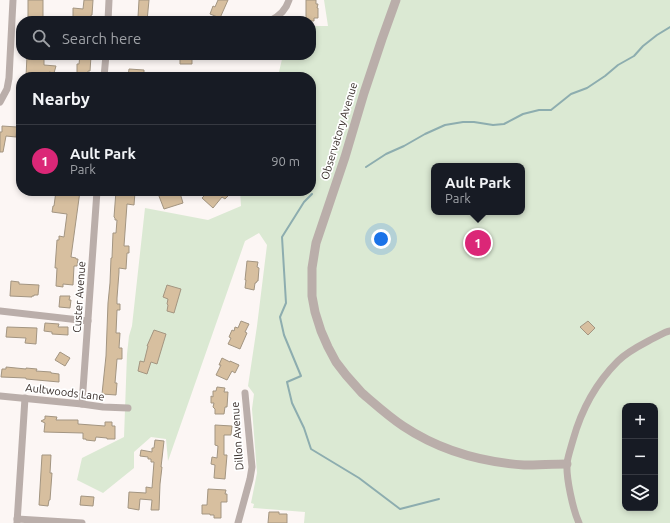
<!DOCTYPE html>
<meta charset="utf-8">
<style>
:root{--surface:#171b24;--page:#242831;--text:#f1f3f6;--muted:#9ea1a6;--line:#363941;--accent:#db2777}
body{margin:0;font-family:Ubuntu,sans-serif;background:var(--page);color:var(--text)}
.controls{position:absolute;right:12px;bottom:12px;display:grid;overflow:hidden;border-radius:8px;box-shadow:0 2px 6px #0003}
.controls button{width:36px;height:36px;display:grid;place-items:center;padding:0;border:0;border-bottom:1px solid var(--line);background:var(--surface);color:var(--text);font:20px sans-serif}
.you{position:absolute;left:381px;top:239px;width:14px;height:14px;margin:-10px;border:3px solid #fff;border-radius:50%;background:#1a73e8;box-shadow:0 0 0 6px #1a73e833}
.badge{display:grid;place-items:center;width:26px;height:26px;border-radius:50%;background:var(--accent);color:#fff;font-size:13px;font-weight:700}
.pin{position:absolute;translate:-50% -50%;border:2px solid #fff;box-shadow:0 1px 4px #0006}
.popup{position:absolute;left:431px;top:163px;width:94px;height:52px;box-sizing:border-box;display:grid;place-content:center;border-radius:8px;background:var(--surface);filter:drop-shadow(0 1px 3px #0005);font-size:13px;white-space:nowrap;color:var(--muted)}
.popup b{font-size:15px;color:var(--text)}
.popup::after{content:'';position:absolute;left:50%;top:100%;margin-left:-8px;border:8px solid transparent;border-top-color:var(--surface)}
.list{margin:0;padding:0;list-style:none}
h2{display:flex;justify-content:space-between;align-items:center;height:52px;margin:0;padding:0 16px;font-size:17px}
h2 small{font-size:13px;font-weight:400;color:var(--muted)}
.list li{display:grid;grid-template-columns:26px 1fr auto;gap:12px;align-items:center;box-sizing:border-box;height:72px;padding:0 16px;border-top:1px solid var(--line)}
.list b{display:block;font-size:15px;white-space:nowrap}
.list p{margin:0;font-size:13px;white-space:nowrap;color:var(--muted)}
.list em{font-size:13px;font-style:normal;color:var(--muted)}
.icon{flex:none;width:22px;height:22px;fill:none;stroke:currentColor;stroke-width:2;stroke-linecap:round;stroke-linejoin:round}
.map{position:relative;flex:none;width:670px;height:523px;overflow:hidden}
.search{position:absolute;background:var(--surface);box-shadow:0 2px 6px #0003;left:16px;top:16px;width:300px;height:44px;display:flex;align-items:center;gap:10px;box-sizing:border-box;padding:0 14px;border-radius:16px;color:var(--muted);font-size:15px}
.panel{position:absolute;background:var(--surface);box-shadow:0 2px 6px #0003;left:16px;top:72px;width:300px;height:124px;border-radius:16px}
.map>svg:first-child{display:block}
</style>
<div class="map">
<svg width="670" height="523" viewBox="0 0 670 523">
<rect width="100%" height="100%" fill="#fcf6f4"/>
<path fill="#dbe9d3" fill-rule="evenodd" d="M324,0H670V523H304L305,512L253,508L254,504L251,503L257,473L252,409L254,394L248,386L257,326L267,245L259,233L245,241L168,461L166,439L151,437L134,452V468L103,493L77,480L82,458L124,437L127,354L129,336L132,326L145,208L208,220L241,206L240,191H311V77L278,76L283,55H311V26H328ZM434,166H522V212H434ZM625,406H655V508H625Z"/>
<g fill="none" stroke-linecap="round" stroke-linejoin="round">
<g stroke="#8dadaf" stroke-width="2">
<path d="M366,167L386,154L404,146L425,134L445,125L463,122H474L493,125L504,124L523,114L539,110H551L571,94L587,88L605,76L618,65L634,56L643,46L657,35L670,27"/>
<path d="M312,194L304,202L282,237L286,303L280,317L284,335L301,376L287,382L292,403L304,428L311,449L359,478L400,509L439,499"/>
</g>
</g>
<g fill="#d7bf9f" stroke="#a39581">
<path d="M28,0H43V19L28,18Z"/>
<path d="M84,0H93L92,15H91V18L73,17V8L83,9Z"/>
<path d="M139,0H149L147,21H139V18L138,17Z"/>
<path d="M218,0H228L220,18L210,14L213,6L215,7Z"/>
<path d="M306,0H316V4H318L317,8H318V18H314V21H306Z"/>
<path d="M27,55H44V65L56,66L54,73L49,72L48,77H26Z"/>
<path d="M80,55H90L89,56H91L90,71H88V74L77,73V64H79Z"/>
<path d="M184,55H192V64H180V56H184Z"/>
<path d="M129,69L144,70V77H128Z"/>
<path d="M2,126L17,127L16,137L6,136L3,152H0V132H2Z"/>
<path d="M56,191H80L71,257L76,258V259H78L77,266H74L73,285L63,284V287L56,286L57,268H55L57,240H59V236L64,237L67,214L52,212L53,206H54Z"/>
<path d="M116,191L135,192L134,205L127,204L124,246H129V253H127L126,269L119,268V272L117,298V304H120V310H117L116,333H120L119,348H122V359H117L115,383H117L116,395L102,394L106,356L108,303L110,283L111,258H112L113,233H116L117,220H115V218L114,217Z"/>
<path d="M157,191H168L169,195L180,193L183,203L164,209Z"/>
<path d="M213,191H228L226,193L229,195L225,199L222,197L213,208L202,198L208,192L210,195Z"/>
<path d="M247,261L258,262L257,267L259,268L258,281H257L256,283H255L254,290L245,288L246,280H245Z"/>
<path d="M11,281L19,282V284L39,285L38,295H34V296H32V297L10,296Z"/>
<path d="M167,285L181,289L174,313L167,311L168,305L167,304L168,299L163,297Z"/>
<path d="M60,296H70L69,300H71L70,308L59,307Z"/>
<path d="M241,321L249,324L245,332L247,333L240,349L228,344L231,338L229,337L232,330L234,331L235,327L238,328Z"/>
<path d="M588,321L595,328L588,335L580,327Z"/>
<path d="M45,323L59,324L58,327H68V335L52,334V332L44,331Z"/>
<path d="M7,327L37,328L36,344L25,343L26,338L6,337Z"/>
<path d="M154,330L166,334L157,364L151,362L147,374L138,371L140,361L144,362L148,346H147Z"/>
<path d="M60,352L70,358L65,366L55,360Z"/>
<path d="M222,358L230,362V361L239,365L235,373L232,371L227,380L216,375L221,365H219Z"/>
<path d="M6,367L26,369V368L37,369L36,371L51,372V373L59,374V382L26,379V378L1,377L2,369H6Z"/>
<path d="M217,387L225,388L224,392H228L227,407H225L224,414H215V409L213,407L214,403H211V396L213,397V391H216Z"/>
<path d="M45,416L57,417L56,420H78V424L105,426V422H112V426H115V439H107V438L96,437L95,441L86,440V439H83V433L44,432L45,423L41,421L45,419Z"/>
<path d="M215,425L232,426L231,435H224V455H227L225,479L214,478L215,465L211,464L212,457L217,458L218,446L215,445Z"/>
<path d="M155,440L164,441L161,467H162L160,484L159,510H151L152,500L140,499L139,510L128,508L129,492L146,493V487L152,488L154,462H151V459H148V457L140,456L141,450L152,452V448H154Z"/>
<path d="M42,455H51L50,473H52L50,500H49L48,506L39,505Z"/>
<path d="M208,489L226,490L225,494H227V502H221V518H214V515H210V514H202V505H207Z"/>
<path d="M81,496L94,497L93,506L80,505Z"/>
<path d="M269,512H279V514H287V523H268Z"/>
</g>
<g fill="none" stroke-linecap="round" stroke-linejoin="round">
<g stroke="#baaeaa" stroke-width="7">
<path d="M108,21L109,0"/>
<path d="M270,21C280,16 286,10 289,0"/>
<path d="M104,77L106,55"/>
<path d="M0,102L7,89L9,78L13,0"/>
<path d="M0,311L88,321"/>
<path d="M0,396L82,404L103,407L128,408"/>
<path d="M82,404L97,191"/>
<path d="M17,519L82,523"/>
<path d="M17,523L25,398"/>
<path d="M238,523L250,479L252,467L245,393"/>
<path d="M579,523C573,510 566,478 567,463C568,456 571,447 573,440C581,411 596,383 618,361C628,351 641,345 654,338C659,336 664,332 670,331"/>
</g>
<path stroke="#baaeaa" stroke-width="9" d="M396,0L382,39L364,93L345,157L316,243L312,268V296L315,312L321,331L328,347L336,362L346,375L362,393C375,404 388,416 403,426C439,450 481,462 524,465C538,465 553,464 567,464"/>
</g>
<g text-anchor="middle" stroke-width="3.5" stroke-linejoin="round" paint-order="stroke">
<g font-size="11" fill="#392f2b" stroke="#fff">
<text transform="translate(339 131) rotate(-73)" y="4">Observatory Avenue</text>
<text transform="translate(79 297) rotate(-86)" y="4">Custer Avenue</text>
<text transform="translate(65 392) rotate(7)" y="4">Aultwoods Lane</text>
<text transform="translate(237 436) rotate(-94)" y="4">Dillon Avenue</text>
</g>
</g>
</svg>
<div class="controls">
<button>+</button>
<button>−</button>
<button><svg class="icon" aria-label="layers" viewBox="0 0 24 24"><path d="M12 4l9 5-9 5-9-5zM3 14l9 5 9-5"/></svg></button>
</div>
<div class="you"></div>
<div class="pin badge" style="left:478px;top:243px">1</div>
<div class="popup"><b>Ault Park</b>Park</div>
<div class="search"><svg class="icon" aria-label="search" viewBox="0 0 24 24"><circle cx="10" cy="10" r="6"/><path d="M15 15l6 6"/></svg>Search here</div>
<section class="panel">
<h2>Nearby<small></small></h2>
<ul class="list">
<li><span class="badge">1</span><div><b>Ault Park</b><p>Park</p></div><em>90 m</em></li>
</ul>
</section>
</div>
